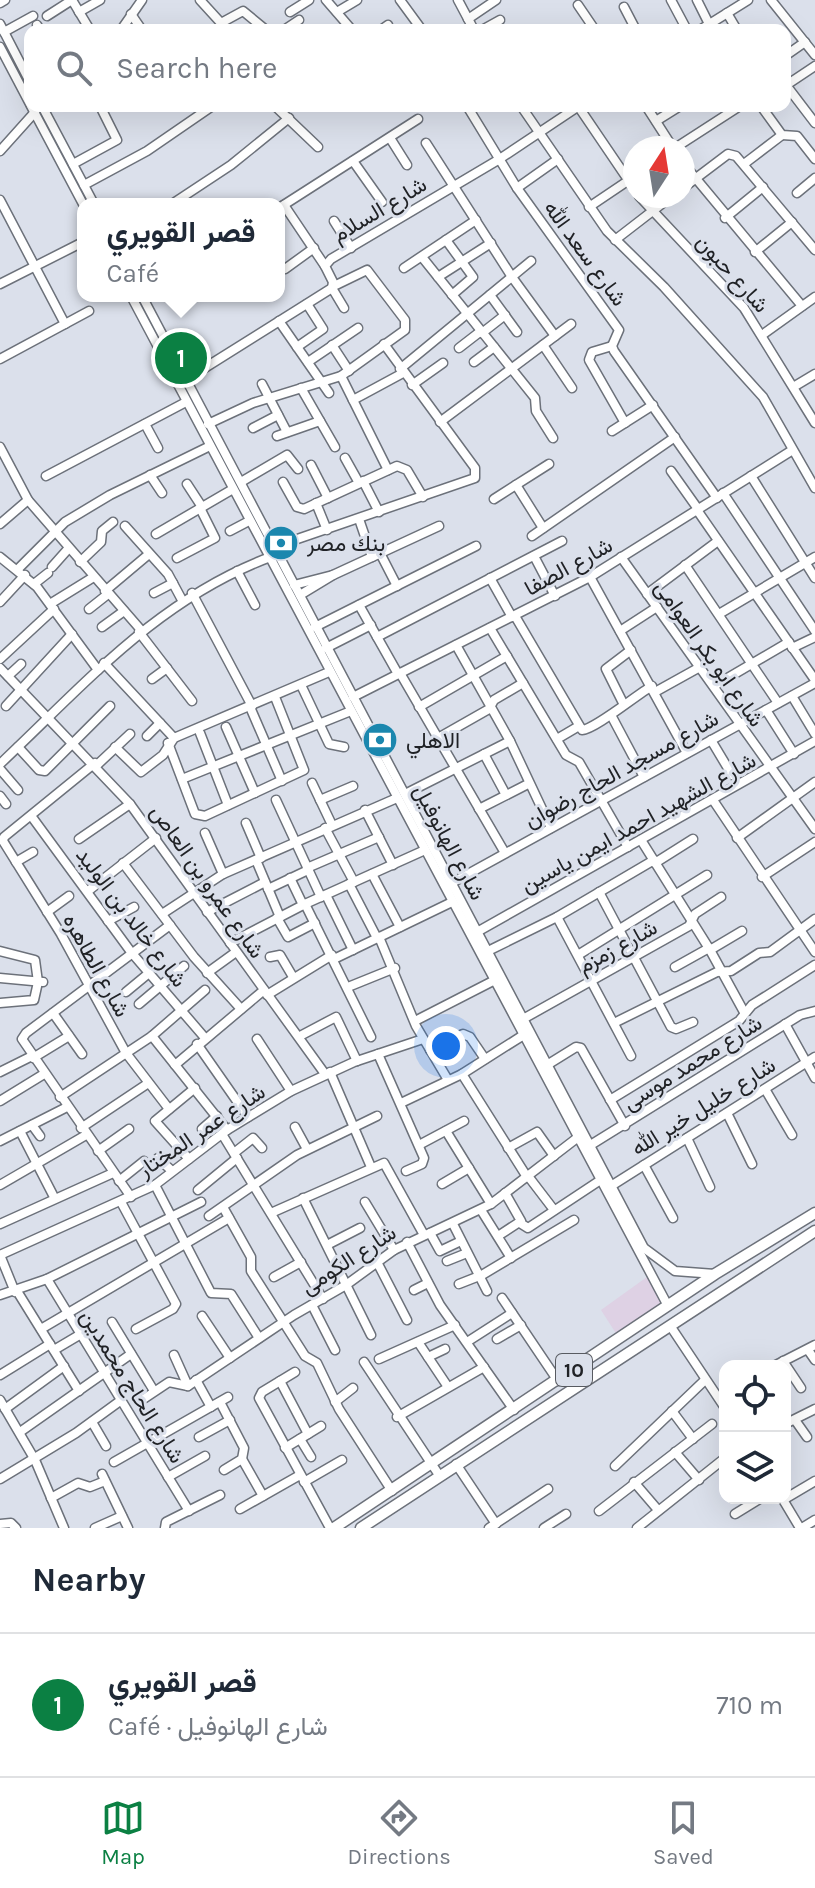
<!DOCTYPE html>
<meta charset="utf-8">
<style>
:root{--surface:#fff;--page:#f6f6f7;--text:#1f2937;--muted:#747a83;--line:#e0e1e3;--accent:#0b8043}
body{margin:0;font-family:Karla,Vazirmatn,sans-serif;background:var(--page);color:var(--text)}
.controls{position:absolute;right:24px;bottom:24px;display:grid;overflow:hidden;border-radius:16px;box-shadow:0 8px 32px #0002}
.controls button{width:72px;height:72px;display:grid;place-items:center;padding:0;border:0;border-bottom:2px solid var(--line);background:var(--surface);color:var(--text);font:40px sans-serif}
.compass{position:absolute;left:623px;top:136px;width:72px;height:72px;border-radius:50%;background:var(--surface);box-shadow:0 8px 32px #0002;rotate:12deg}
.you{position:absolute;left:446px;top:1046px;width:28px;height:28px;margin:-20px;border:6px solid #fff;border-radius:50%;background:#1a73e8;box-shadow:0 0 0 12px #1a73e833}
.badge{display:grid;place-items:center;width:52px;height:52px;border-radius:50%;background:var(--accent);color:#fff;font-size:26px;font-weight:700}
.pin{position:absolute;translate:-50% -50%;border:4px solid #fff;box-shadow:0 2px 8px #0006}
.popup{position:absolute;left:77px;top:198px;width:208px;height:104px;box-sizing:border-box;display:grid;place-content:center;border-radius:16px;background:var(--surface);filter:drop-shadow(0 2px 6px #0005);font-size:26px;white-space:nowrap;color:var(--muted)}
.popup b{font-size:30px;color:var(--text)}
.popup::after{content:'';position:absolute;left:50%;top:100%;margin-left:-16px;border:16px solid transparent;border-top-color:var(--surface)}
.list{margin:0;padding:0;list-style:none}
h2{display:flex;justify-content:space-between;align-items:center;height:104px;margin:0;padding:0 32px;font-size:34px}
h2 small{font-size:26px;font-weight:400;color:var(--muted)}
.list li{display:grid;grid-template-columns:52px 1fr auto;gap:24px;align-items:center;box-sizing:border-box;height:144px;padding:0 32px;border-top:2px solid var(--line)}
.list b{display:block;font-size:30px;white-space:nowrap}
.list p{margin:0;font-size:26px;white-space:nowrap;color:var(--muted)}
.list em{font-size:26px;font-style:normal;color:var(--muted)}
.icon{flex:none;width:44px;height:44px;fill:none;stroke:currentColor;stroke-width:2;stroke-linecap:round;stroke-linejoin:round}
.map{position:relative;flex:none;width:815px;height:1528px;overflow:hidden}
.search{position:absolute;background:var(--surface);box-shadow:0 8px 32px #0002;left:24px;right:24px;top:24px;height:88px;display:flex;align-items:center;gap:20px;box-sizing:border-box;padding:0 28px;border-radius:16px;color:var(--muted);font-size:30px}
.sheet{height:248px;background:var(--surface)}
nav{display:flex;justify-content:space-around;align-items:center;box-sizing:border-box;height:112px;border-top:2px solid var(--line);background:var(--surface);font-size:22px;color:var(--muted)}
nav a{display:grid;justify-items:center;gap:4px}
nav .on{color:var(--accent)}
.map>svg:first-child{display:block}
</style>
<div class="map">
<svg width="815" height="1528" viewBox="0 0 815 1528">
<rect width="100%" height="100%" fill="#dbe0eb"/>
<path fill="#ded1e4" d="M647,1277L662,1305L617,1335L601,1310Z"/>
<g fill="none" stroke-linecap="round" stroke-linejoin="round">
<defs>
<g id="minor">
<path d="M72,0L90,30"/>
<path d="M200,0L221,23L243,11L266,30"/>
<path d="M326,0L352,30"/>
<path d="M400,0L422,30"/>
<path d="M458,0L474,30"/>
<path d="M671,0L687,30"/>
<path d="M697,0L712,30"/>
<path d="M771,0L815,55"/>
<path d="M0,3L5,0"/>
<path d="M578,5L595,30"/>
<path d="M624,7L636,30"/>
<path d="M79,12L100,0"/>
<path d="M290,12L309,0"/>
<path d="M337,12L357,0"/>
<path d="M727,13L737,30"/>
<path d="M131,14L142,30"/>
<path d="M47,16L72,0"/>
<path d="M468,19L496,0"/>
<path d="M0,24L30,82"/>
<path d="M37,25L40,30"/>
<path d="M121,30L142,0"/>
<path d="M284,30L299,20"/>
<path d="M381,30L388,25"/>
<path d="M482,30L500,20"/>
<path d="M700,30L748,0"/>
<path d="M4,32L33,16"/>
<path d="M0,47L30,104"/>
<path d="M785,56L805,42"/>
<path d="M786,85L815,123"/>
<path d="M785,86L815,66"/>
<path d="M31,106L83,204"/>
<path d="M42,106L94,204"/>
<path d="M275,106L318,147"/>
<path d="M467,106L517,188L619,330L612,346L614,351L717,498"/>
<path d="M521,106L607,231L664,287L763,397L815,488"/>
<path d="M578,106L635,190"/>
<path d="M646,106L673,148"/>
<path d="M761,106L782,135L797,136L815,159"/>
<path d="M656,121L680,106"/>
<path d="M390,138L407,165"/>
<path d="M426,143L512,277L555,336"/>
<path d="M675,148L740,106"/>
<path d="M0,151L35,112"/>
<path d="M353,161L382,202"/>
<path d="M683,163L802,306"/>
<path d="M73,164L117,140L100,106"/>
<path d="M744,164L782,135"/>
<path d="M84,185L147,151L211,107"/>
<path d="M517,188L558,159"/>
<path d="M683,188L728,154L736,156L815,250"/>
<path d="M797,193L815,178"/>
<path d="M639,196L744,308L815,423"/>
<path d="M0,200L65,324"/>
<path d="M172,204L231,165L289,118"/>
<path d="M284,205L325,266"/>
<path d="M589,207L635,176"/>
<path d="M279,208L418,119"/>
<path d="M725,218L763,187"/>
<path d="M334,221L351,248"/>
<path d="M446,240L473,277L452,295"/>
<path d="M615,240L672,196"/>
<path d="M755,252L792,222"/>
<path d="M422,257L535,398L536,411L553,438"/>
<path d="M404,268L476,220"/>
<path d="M285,269L314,248"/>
<path d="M438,277L491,243"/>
<path d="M0,284L83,242"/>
<path d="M332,288L344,308"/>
<path d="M490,295L517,332"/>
<path d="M131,296L668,1306"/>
<path d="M142,296L644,1248L675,1271L715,1274"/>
<path d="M279,321L329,393"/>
<path d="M482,333L505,315"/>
<path d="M762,335L815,297"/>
<path d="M332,345L349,371"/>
<path d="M543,345L572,388"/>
<path d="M612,346L592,352L589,360L625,423"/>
<path d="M297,347L323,329L307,304"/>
<path d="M459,348L481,331"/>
<path d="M0,359L89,311"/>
<path d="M308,362L358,328"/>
<path d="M474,362L494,347"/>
<path d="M400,369L531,261"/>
<path d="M341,376L388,470"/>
<path d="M187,379L332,288L333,282L325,266L331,259L498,160L579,106"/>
<path d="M262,384L287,432"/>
<path d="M412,385L443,363"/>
<path d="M795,386L815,374"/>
<path d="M301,388L335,447"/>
<path d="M353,400L403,373"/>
<path d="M440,422L571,324"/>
<path d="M145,424L158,448"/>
<path d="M208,424L253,403L341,376L405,330V320L367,270L334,286"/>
<path d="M253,428L278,415"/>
<path d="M612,431L653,405"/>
<path d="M277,436L320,421"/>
<path d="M0,447L28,500L141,630"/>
<path d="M345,458L359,483"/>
<path d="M311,465L328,498"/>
<path d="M671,471L698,509"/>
<path d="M150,475L162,493"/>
<path d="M46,476L186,402"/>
<path d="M751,476L815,578"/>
<path d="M363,481L379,512"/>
<path d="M241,482L287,455L298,469"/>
<path d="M283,482L297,507L304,509L397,466L407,470L423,497"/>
<path d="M187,484L202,507"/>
<path d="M516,485L543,528"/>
<path d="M723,493L815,631"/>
<path d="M494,499L549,464"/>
<path d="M316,503L327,530"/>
<path d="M697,510L815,680"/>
<path d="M359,519L372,557"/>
<path d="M0,524L28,500"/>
<path d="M125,526L168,574L182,600"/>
<path d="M230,531L249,521"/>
<path d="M156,534L233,489"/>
<path d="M532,536L675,437"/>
<path d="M274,547L475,478V468L384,344"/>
<path d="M380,553L397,586"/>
<path d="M534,556L555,596"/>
<path d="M0,557L37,587L98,670"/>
<path d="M621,557L815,829"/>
<path d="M177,558L215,538L200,508"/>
<path d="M80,562L101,542L102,531L113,522"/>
<path d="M685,565L778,703"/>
<path d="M52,567L68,549"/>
<path d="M18,569L65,522L110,495L210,446"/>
<path d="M237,571L255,605"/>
<path d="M590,577L687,753"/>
<path d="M490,578L512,617"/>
<path d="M34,584L48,573"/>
<path d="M294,585L333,575"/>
<path d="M105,591L149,554"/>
<path d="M154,593L173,583"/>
<path d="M192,593L252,706"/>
<path d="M647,594L718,541"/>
<path d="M300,595L333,575L439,526"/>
<path d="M0,602L25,575"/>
<path d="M50,604L92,578"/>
<path d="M359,605L398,674"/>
<path d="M89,609L108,594"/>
<path d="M719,614L815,557"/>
<path d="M515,616L582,730C595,729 635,696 652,686"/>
<path d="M102,627L124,611"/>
<path d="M315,627L476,546"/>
<path d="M490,628L566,755L579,762L628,847"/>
<path d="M620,631L657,607"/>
<path d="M139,632L192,701"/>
<path d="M377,637L562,541"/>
<path d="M456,645L510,741L551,828"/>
<path d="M326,648L371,625"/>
<path d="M792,648L815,637"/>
<path d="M0,659L54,609"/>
<path d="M104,663L174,738"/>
<path d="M0,668L130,804L325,1074"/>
<path d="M400,673L505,853"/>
<path d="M8,676L21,664"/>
<path d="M152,679L167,668"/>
<path d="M301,685L329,744L344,747"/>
<path d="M714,686L789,642"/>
<path d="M655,692L700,667"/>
<path d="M792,696L815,734"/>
<path d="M353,697L590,577L791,451"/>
<path d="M623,703L606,669L631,650"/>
<path d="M6,706L72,634"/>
<path d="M250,707L282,781"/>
<path d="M419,707L507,656"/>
<path d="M766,710L794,754"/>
<path d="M611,715L644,777"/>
<path d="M226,727L255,793"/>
<path d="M200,733L228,805"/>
<path d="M147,736L160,723"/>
<path d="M438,738L489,709L494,700L523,683"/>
<path d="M557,739L579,726"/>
<path d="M711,740L732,775"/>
<path d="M168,743L195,814L205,816L304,770L275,697"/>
<path d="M18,747L39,770L45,771L110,706"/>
<path d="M115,747L141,772L163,755L174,738L329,672"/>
<path d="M484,754L506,795"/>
<path d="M95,763L4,837L3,841L61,934L126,1053L169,1109"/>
<path d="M0,764C86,683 159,598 273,556"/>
<path d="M97,765L130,734"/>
<path d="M0,769L18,790"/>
<path d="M182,779L351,711"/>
<path d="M312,783L332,825"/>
<path d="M405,794L510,741"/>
<path d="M0,796L6,804"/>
<path d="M276,800L321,897"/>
<path d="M320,800L353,786"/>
<path d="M713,800L815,952"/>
<path d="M479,809L528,784"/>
<path d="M365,810L393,865"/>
<path d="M32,817L131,952L205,1038"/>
<path d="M246,823L261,858"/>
<path d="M325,828L354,882"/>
<path d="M205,833L223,874"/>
<path d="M737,838L815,782"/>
<path d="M79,839L130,804"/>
<path d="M641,840L710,950L744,1012"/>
<path d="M256,860L280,917"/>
<path d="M16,862L33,852"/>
<path d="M123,863L194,957L241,1009"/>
<path d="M655,863L693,839"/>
<path d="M307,868L379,837"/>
<path d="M372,874L400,927"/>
<path d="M762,877L815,842"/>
<path d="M290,878L303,905"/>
<path d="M349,884L377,938"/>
<path d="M448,885L815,683"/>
<path d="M268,889L308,870"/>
<path d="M88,891L156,838"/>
<path d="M599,892L671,1027L676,1029L693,1022"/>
<path d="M326,895L353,950"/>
<path d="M305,904L371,1037"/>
<path d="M47,912L69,896"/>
<path d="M207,912L265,882"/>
<path d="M162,914L223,874L397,798"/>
<path d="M557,917L631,1056"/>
<path d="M277,918L288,937L315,923"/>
<path d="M108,921L134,907"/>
<path d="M477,932L815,741"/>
<path d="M379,937L416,1026L448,1080"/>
<path d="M230,943L305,904L425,850"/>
<path d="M710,950L742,931"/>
<path d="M0,951L35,960L38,982L34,1000L0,1003"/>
<path d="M484,953L557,917L654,860"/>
<path d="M578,955L707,875"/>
<path d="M270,957L280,955L293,977"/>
<path d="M334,959L452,902"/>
<path d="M675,967L709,948"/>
<path d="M207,973L236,952"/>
<path d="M0,978L43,982"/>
<path d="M348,987L395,968"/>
<path d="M126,992L149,973"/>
<path d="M267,995L332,955"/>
<path d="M139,1004L184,966"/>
<path d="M53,1013L82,1054"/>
<path d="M523,1019L689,926L695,914L721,897"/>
<path d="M415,1021L493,981"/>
<path d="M614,1023L717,972L731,971L759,953L770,952L815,919"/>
<path d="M785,1024L815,1078"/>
<path d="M152,1036L227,1130"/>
<path d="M300,1036L336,1017L357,1061"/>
<path d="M257,1039L291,1091"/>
<path d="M197,1044L248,1117"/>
<path d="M430,1050L463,1034L470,1037L485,1059"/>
<path d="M378,1054L424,1158L422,1164L406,1171"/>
<path d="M33,1058L69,1036"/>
<path d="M175,1065L264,990"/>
<path d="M547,1065L576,1047L581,1048L625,1126"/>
<path d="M0,1072L32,1056"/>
<path d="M330,1072L371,1167"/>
<path d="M462,1074L527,1177"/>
<path d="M765,1089L792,1135"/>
<path d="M60,1097L152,1036L205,990"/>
<path d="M610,1100L739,1021L752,1005L815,965"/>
<path d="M0,1101L44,1074"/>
<path d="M401,1103L462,1074L522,1036"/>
<path d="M727,1113L752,1164"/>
<path d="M32,1125L40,1136"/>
<path d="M295,1127L307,1149"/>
<path d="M81,1128L147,1084"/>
<path d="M202,1129L217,1116"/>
<path d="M20,1131L54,1197"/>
<path d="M446,1131L491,1204"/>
<path d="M222,1134L323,1299"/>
<path d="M687,1138L710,1187"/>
<path d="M0,1141L67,1107"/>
<path d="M419,1145L464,1121"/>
<path d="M589,1146L800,1015L815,1011"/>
<path d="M508,1148L537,1132L554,1156"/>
<path d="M98,1151L129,1129"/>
<path d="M234,1153L253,1138L262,1148"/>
<path d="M158,1158L172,1171"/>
<path d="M189,1159L155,1121L195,1088"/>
<path d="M644,1165L673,1218"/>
<path d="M528,1176L554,1210"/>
<path d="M119,1181L144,1161"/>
<path d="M442,1184L469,1168"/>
<path d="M0,1185L86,1135"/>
<path d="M155,1185L211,1293L231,1294L259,1338"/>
<path d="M611,1186L815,1057"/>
<path d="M198,1190L237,1158"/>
<path d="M131,1197L22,1039L26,1033L170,925"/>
<path d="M303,1198L371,1335"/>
<path d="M121,1202L176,1304L173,1309L136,1329"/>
<path d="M365,1202L394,1250"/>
<path d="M223,1207L251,1257V1271L305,1356L317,1363L339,1409L392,1491"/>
<path d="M481,1210L511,1258"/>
<path d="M271,1213L384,1163L424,1235"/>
<path d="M209,1216L297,1155L377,1116"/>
<path d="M520,1223L528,1228L599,1181"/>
<path d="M0,1224L113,1173"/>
<path d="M453,1224L487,1291"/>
<path d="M430,1233L440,1251L461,1241"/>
<path d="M498,1236L521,1221L505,1193"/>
<path d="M407,1242L440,1305L514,1410"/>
<path d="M327,1245L360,1228"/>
<path d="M0,1255L155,1185L227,1130L291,1091L354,1062L423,1039"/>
<path d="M0,1255L15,1292"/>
<path d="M447,1261L467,1253"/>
<path d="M377,1262L407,1320"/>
<path d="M274,1277L301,1262"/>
<path d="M47,1279L189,1511"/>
<path d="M459,1284L482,1275L574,1220"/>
<path d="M414,1290L428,1283"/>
<path d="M17,1291L79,1391"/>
<path d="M0,1295L47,1279L201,1202"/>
<path d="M502,1298L558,1381"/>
<path d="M312,1305L335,1350"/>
<path d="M202,1316L230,1358"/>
<path d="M112,1322L154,1391"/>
<path d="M671,1327L725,1408"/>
<path d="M41,1329L229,1218"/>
<path d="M497,1339L521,1325"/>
<path d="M418,1342L448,1387"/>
<path d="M467,1342L512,1313"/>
<path d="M54,1350L81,1334"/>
<path d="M808,1350L815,1360"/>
<path d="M174,1355L188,1386"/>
<path d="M428,1357L445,1349"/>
<path d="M379,1359L455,1325"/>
<path d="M783,1361L801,1388"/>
<path d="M364,1362L439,1475"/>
<path d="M774,1366L815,1345"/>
<path d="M295,1372L262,1392L259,1398L330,1528"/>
<path d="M0,1375L50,1344"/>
<path d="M196,1380L211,1407"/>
<path d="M280,1381L308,1434"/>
<path d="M0,1400L35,1460L64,1528"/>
<path d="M139,1402L169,1382L188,1386L294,1315L346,1285L394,1250L491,1204L577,1138"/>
<path d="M220,1402L244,1448L242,1459L224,1470"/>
<path d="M335,1402L353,1388"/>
<path d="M5,1409L64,1366"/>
<path d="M672,1411L693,1439"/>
<path d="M397,1417L484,1367"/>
<path d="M795,1420L807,1437"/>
<path d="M92,1422L106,1446"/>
<path d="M785,1424L815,1409"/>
<path d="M20,1432L131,1354"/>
<path d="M199,1437L230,1420"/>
<path d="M300,1439L311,1457"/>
<path d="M285,1448L321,1426"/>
<path d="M675,1452L699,1480"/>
<path d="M242,1459L263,1496"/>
<path d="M114,1462L228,1397"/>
<path d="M456,1464L496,1524"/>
<path d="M615,1466L705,1380"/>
<path d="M102,1474L128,1528"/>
<path d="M168,1477L205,1456"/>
<path d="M0,1479L76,1433L120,1401"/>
<path d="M304,1482L342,1460"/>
<path d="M634,1482L658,1510"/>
<path d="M51,1498L78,1483L90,1487L105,1481"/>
<path d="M782,1498L800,1528"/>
<path d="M783,1500L815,1481"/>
<path d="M240,1509L300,1475"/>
<path d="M599,1511L712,1424"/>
<path d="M735,1514L761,1498"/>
<path d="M0,1524L11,1523L16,1528"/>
<path d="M95,1528L122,1516"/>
<path d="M165,1528L166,1522L220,1495"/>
<path d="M489,1528L548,1489"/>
<path d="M544,1528L566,1514"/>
<path d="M637,1528L725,1458"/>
<path d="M802,1528L815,1520"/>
</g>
<g id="major">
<path d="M334,1528L715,1274L815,1213"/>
<path d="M361,1528L815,1231"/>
</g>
</defs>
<use href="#minor" stroke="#6c717a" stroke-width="11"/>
<use href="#major" stroke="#6c717a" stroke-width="13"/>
<use href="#minor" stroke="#fff" stroke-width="8"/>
<use href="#major" stroke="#fff" stroke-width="10"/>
</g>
<defs>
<symbol id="bank-disc" viewBox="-11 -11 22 22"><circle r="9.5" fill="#1b87ae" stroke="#dbe0eb"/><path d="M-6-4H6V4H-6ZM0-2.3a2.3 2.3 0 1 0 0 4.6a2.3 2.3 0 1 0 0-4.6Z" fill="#fff"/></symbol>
</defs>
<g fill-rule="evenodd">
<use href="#bank-disc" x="261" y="523" width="40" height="40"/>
<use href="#bank-disc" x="360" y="720" width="40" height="40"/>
</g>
<g text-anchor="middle" stroke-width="6" stroke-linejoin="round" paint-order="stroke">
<rect fill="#dbe0eb" stroke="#585b61" stroke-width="2" x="556" y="1354" width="36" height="32" rx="6"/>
<g font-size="20" font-weight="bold" fill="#202226">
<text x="574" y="1377">10</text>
</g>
<g font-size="22" fill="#202226" stroke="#dbe0eb">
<text transform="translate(379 209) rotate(-31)" y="8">شارع السلام</text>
<text transform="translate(586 253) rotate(54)" y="8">شارع سعد الله</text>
<text transform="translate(733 273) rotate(48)" y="8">شارع حبون</text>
<text transform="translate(568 566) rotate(-29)" y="8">شارع الصفا</text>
<text transform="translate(710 653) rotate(55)" y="8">شارع ابو بكر العوامى</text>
<text transform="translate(621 769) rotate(-29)" y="8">شارع مسجد الحاج رضوان</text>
<text transform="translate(638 822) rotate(-29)" y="8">شارع الشهيد احمد ايمن ياسين</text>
<text transform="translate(450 842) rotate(62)" y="8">شارع الهانوفيل</text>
<text transform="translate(208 881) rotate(55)" y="8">شارع عمرو بن العاص</text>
<text transform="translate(132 917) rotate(53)" y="8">شارع خالد بن الوليد</text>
<text transform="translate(617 946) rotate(-29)" y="8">شارع زمزم</text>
<text transform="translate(97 965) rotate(61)" y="8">شارع الطاهره</text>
<text transform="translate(692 1062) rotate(-32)" y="8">شارع محمد موسى</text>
<text transform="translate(703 1106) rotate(-32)" y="8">شارع خليل خير الله</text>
<text transform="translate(201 1130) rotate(-34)" y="8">شارع عمر المختار</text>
<text transform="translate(348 1259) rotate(-33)" y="8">شارع الكومى</text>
<text transform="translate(133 1386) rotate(58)" y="8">شارع الحاج محمدين</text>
</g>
<g font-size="22" fill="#202226" stroke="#dbe0eb" text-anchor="start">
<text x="307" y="551">بنك مصر</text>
<text x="406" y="748">الاهلي</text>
</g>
</g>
</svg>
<div class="controls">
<button><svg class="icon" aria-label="locate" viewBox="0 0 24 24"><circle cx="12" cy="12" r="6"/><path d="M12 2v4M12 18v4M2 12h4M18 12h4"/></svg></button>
<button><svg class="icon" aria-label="layers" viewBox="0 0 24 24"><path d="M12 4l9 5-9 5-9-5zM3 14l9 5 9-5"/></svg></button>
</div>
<svg class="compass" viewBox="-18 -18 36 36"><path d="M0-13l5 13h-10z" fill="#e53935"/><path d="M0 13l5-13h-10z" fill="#747a83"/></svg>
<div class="you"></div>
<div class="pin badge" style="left:181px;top:358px">1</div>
<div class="popup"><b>قصر القويري</b>Café</div>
<div class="search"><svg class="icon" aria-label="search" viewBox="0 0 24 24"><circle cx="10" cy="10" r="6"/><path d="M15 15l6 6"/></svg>Search here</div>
</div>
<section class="sheet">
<h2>Nearby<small></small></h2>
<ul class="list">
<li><span class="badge">1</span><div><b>قصر القويري</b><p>Café · شارع الهانوفيل</p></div><em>710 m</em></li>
</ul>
</section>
<nav>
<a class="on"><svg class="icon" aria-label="map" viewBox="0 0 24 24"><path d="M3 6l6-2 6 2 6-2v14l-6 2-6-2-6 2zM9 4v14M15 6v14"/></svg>Map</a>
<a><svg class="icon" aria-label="directions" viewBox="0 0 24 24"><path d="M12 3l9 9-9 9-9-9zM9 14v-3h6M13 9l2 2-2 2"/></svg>Directions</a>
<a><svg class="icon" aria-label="saved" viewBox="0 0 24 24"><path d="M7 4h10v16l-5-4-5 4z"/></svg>Saved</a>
</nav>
